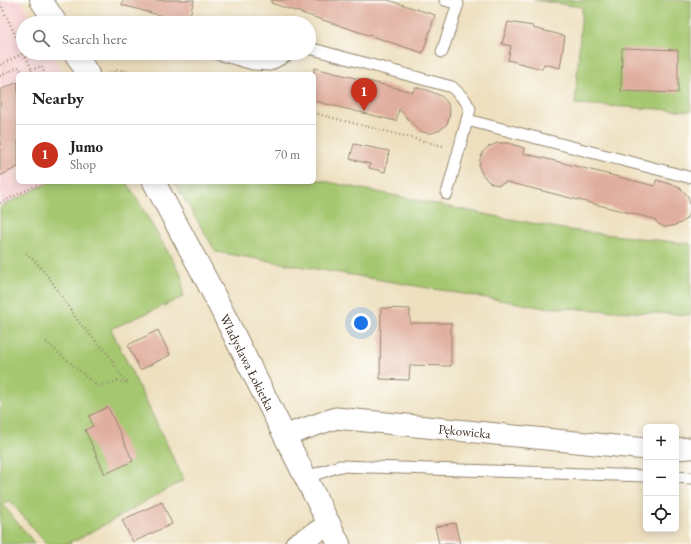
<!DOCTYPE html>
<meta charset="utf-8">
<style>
:root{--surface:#fff;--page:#f6f6f6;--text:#202124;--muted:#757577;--line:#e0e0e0;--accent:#c8321e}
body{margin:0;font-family:"EB Garamond",serif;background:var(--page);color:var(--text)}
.controls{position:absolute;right:12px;bottom:12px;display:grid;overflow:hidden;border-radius:6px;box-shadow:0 2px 10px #0003}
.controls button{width:36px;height:36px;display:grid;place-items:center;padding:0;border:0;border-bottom:1px solid var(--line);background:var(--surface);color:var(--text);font:20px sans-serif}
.you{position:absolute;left:361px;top:323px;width:14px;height:14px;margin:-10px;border:3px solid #fff;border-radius:50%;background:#1a73e8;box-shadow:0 0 0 6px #1a73e833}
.badge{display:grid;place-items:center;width:26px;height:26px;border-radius:50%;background:var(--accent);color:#fff;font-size:13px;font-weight:700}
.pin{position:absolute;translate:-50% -33px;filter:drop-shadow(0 1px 2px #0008)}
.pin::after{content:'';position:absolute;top:21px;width:14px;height:12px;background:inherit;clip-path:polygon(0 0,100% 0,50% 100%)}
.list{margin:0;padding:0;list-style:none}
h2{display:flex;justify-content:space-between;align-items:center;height:52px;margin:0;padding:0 16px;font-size:17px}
h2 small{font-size:13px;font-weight:400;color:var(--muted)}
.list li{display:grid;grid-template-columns:26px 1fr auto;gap:12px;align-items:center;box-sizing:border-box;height:60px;padding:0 16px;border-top:1px solid var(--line)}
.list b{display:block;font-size:15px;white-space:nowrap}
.list p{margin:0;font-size:13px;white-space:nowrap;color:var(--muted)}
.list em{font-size:13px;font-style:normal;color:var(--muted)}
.icon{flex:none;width:22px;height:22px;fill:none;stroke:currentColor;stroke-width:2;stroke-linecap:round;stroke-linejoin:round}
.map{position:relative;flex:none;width:691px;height:544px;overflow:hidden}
.search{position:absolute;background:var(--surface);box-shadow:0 2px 10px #0003;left:16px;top:16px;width:300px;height:44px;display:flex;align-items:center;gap:10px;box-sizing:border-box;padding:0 14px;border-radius:22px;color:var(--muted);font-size:15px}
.panel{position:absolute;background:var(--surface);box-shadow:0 2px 10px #0003;left:16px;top:72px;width:300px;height:112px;border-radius:6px}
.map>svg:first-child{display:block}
</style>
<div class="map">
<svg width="691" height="544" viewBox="0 0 691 544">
<rect width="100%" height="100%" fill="#fdfcf7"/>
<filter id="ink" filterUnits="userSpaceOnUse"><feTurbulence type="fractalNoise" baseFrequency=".025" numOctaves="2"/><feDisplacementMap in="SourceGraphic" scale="8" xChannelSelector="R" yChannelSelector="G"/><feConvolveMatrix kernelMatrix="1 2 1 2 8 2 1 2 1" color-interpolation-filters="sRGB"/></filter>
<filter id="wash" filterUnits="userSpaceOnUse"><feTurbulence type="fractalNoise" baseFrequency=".012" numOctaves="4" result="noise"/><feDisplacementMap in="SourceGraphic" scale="16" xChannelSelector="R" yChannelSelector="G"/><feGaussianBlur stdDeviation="0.9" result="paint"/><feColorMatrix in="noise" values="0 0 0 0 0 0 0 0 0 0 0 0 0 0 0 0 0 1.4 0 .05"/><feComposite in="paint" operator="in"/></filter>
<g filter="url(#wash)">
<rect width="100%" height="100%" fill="#eee0bf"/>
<path fill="#f7cfd2" d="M0,0H21L34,23H23V53H51L64,74H18V182H50L0,207Z"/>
<g fill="#a5c770" stroke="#707847">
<path d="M534,0H691V111L575,104L582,7Z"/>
<path d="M314,179L489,215L569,230L691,244V315L540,307L216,252L174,182H314Z"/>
<path d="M50,182H127L182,276L183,297L111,329L184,480L77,540L70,541L71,544H45L44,541L9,500L3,505L35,544H0V207Z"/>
</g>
<g id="blocks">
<g fill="#e0ae9e">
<path d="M123,0H194L188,23L122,5Z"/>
<path d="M272,0H388L435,15L423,53L271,3Z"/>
<path d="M508,22L533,26V28L565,36L560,68L544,64L542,69L508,60L511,46L502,44Z"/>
<path d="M622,48L678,50V93L621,91Z"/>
<path d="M314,68L413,92L415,87L427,90L441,96L447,102L450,110L449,117L447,124L440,130L432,133H427L419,131L399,109L396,121L314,101Z"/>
<path d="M18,82V167L0,176V90Z"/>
<path d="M497,143H508L524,148L523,153L655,186L656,180L678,186L688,196L690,204V211L686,219L681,223L672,226L664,227L658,224L654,219L507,182L499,185L493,184L488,181L482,174L479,167L480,159L483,152L488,147Z"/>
<path d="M354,144L389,151L385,172L369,168L370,164L350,159Z"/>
<path d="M381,308L410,309V323H451V366L410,365L409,380L380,379Z"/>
<path d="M158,330L170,355L140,370L128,345Z"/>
<path d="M108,407L133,461L105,474L85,430L93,426L89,416Z"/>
<path d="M162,502L172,524L133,542L122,520Z"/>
<path d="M455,523L460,544H439L435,527Z"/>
</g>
</g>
</g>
<g filter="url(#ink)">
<use href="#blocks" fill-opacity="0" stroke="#94856e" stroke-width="1"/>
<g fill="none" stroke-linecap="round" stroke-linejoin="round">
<defs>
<g id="lane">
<path d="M309,48L452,87L465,100L470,109L447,194"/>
<path d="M442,52L458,4L445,0"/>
<path d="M214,53L253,64L270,65L292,53"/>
<path d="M467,120L688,177"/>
<path d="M307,477L340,466L646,476"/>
<path d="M676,477L691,478"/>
</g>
<g id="street">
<path id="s1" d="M286,435L336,418L646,449"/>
<path d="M676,449L691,448"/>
<path d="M296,544L330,524"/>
</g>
<g id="secondary">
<path d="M41,0L56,23"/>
<path d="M75,53L88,74"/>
<path id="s2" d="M154,182L207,281L339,544"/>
</g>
</defs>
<use href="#lane" stroke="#94856e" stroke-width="13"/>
<use href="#street" stroke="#94856e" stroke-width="23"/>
<use href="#secondary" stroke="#94856e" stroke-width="24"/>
<g stroke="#94856e" stroke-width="2.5" stroke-dasharray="1 3" stroke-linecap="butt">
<path d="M0,3L23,51"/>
<path d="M24,53L32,70"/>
<path d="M0,65L24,53"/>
<path d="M109,73L118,70L152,74"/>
<path d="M24,74L41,66L45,74"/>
<path d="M0,76L19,67L23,74"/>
<path d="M314,113L443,146"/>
<path d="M0,203L43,182"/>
<path d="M26,253L34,260L50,279L80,324L108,354L120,374L128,383"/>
<path d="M46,342L97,386L104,385L118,381L128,383"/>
</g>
<use href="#lane" stroke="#fff" stroke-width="11"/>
<use href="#street" stroke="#fff" stroke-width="21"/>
<use href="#secondary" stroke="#fff" stroke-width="22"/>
</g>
</g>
<g text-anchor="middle" stroke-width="3.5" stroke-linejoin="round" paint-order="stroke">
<g font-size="13" fill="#3b2a1e" stroke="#fdfcf7">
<text dy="5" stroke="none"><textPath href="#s2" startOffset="203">Władysława Łokietka</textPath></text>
<text dy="5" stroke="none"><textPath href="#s1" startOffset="182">Pękowicka</textPath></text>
</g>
</g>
</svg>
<div class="controls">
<button>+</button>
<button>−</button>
<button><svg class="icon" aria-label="locate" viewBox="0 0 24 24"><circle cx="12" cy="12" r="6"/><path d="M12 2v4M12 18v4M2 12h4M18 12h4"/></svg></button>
</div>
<div class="you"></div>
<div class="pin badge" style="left:364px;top:111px">1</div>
<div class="search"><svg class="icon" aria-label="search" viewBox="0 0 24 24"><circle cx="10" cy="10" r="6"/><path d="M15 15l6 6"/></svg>Search here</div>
<section class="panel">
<h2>Nearby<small></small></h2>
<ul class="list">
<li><span class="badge">1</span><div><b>Jumo</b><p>Shop</p></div><em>70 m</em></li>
</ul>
</section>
</div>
